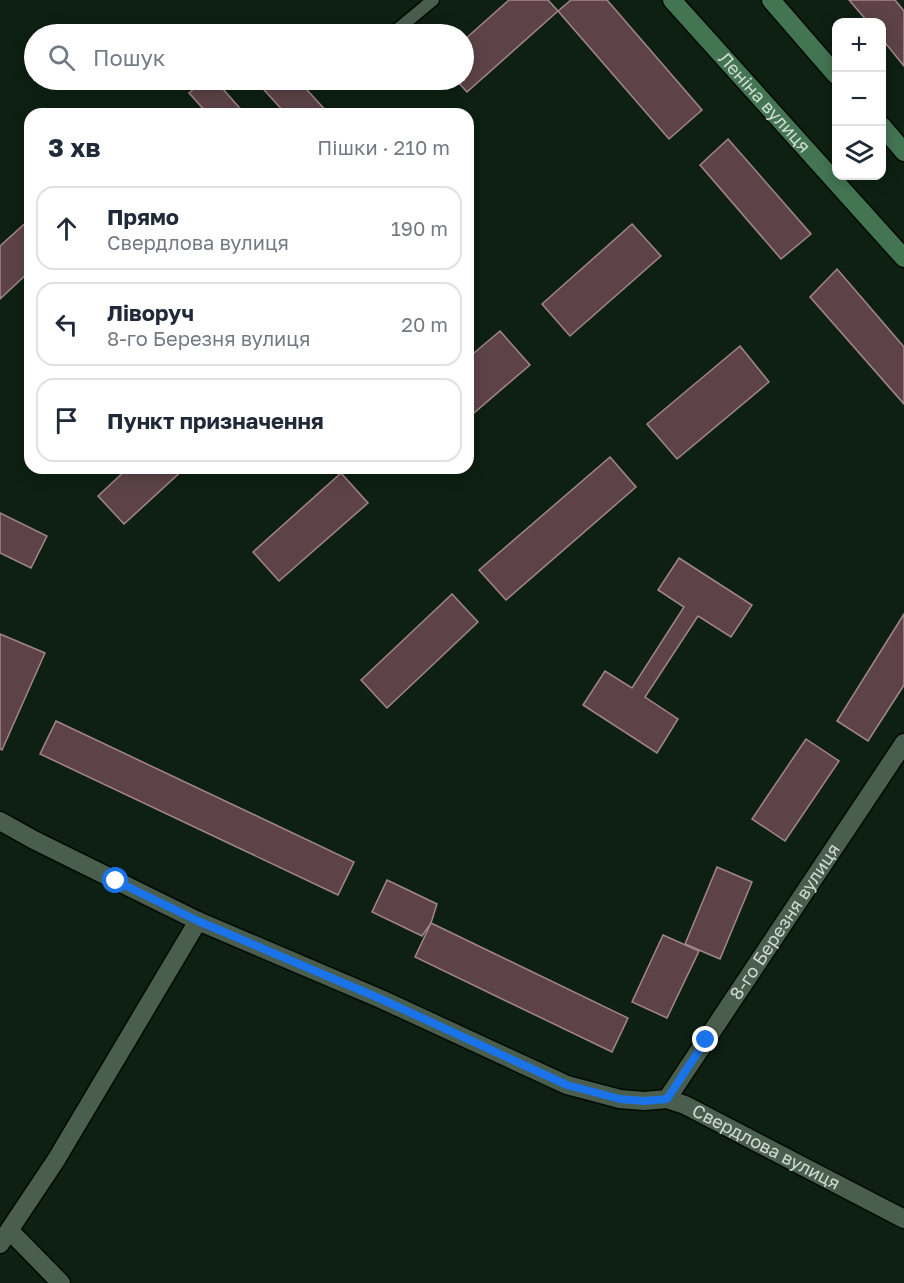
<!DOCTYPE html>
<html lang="uk">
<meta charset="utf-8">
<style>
:root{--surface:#fff;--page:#f2f2f3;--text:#1f2937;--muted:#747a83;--line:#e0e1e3}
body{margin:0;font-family:"Golos Text",sans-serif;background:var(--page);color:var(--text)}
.controls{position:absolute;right:18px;top:18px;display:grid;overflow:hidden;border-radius:12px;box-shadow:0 3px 15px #0003}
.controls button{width:54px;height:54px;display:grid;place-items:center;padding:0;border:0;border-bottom:2px solid var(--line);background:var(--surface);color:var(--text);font:30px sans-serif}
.stop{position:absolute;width:18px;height:18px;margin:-14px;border:4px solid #1a73e8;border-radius:50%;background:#fff}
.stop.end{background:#1a73e8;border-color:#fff;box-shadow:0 2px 6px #0008}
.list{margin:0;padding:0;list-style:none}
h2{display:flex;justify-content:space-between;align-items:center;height:78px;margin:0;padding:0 24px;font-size:26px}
h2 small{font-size:20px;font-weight:400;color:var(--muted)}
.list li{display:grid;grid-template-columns:39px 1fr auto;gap:18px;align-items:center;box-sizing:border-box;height:84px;margin:0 12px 12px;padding:0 12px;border:2px solid var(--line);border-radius:18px}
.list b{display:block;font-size:22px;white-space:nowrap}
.list p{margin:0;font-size:20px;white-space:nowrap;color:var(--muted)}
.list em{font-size:20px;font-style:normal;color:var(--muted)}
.icon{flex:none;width:33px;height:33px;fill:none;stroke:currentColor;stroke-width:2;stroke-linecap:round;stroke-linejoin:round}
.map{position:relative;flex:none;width:904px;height:1283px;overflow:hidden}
.search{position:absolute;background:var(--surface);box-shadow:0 3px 15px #0003;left:24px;top:24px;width:450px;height:66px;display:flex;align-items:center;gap:15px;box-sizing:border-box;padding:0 21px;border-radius:33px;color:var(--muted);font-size:22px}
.panel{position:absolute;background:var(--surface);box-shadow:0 3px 15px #0003;left:24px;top:108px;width:450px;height:366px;border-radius:18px}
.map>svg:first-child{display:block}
</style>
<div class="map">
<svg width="904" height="1283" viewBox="0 0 904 1283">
<rect width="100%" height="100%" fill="#0d2012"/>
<g fill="#5d4348" stroke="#a3868b" stroke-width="1.5">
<path d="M509,0H548L558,11L467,92L456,80H464V40Z"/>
<path d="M571,0H607L702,110L669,139L558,11Z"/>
<path d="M849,0H895L904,11V66L882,39V22H868Z"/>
<path d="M205,80H215L245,114H208L189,93Z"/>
<path d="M255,80H298L329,114H286Z"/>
<path d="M728,139L811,234L781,259L700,165Z"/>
<path d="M30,219V271L0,299V246Z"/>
<path d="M632,224L661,256L570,336L542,304Z"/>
<path d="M837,269L904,347V404L810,297Z"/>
<path d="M500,331L530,365L468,418V358Z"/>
<path d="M740,346L769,382L677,459L647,424Z"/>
<path d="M610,457L636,487L506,600L479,570Z"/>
<path d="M128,468H185L124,524L98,496Z"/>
<path d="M341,473L368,503L279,581L253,552Z"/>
<path d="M0,513L47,536L31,568L0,553Z"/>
<path d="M679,558L752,605L731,637L698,616L645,697L678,719L657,753L583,705L605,671L632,688L684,607L658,590Z"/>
<path d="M452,594L478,622L387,708L361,680Z"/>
<path d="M904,614V685L868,741L837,721Z"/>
<path d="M0,634L45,653L2,750L0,749Z"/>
<path d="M56,721L354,862L338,895L40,754Z"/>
<path d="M806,739L839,761L785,841L752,819Z"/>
<path d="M717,867L752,882L720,959L685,944Z"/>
<path d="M387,880L437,904L431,923L422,936L372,912Z"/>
<path d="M431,923L628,1018L612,1052L415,957Z"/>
<path d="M663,935L699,951L667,1018L632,1002Z"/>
</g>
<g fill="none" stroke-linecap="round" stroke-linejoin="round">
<defs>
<path id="lane" d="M392,34L433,0"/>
<g id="street">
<path id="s1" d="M0,821L34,840L198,921L381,999L567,1085L620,1099L644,1101L667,1099L685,1105L904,1219"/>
<path id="s2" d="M667,1099L904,743"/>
<path d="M10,1231L61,1283"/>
<path d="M0,1244L56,1160L198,921"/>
</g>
<g id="secondary">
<path id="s3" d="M672,0L904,258"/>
<path d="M771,0L836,75"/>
<path d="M882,126L904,152"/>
</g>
</defs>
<use href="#lane" stroke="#000902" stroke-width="15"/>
<use href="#street" stroke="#000902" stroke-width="21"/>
<use href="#secondary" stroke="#000902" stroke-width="21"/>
<use href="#lane" stroke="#4a5e4e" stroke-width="12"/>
<use href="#street" stroke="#4a5e4e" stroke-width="18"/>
<use href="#secondary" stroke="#437553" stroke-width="18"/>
</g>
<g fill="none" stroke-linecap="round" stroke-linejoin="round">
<path stroke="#1a73e8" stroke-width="8" d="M116,881L198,921L381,999L567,1085L620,1099L644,1101L667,1099L706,1040"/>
</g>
<g text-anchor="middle" stroke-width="4.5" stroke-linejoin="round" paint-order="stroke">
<g font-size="18" fill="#d0dcd2" stroke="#030804">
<text dy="6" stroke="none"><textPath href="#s3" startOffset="138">Леніна вулиця</textPath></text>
<text dy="6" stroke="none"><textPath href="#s2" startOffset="213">8-го Березня вулиця</textPath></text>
<text dy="6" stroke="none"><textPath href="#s1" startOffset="838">Свердлова вулиця</textPath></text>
</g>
</g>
</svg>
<div class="controls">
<button>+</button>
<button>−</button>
<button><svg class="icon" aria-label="layers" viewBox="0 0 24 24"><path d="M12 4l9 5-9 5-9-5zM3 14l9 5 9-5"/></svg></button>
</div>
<div class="stop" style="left:116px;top:881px"></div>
<div class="stop end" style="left:706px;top:1040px"></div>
<div class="search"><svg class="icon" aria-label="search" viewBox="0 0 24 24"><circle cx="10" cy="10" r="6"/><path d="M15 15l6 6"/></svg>Пошук</div>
<section class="panel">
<h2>3 хв<small>Пішки · 210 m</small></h2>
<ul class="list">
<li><svg class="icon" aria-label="ahead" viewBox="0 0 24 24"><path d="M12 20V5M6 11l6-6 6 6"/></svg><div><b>Прямо</b><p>Свердлова вулиця</p></div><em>190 m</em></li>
<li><svg class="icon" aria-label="left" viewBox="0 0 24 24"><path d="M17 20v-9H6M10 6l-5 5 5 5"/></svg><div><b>Ліворуч</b><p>8-го Березня вулиця</p></div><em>20 m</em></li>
<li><svg class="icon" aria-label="arrive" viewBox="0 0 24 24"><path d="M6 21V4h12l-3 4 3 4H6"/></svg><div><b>Пункт призначення</b></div></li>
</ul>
</section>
</div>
